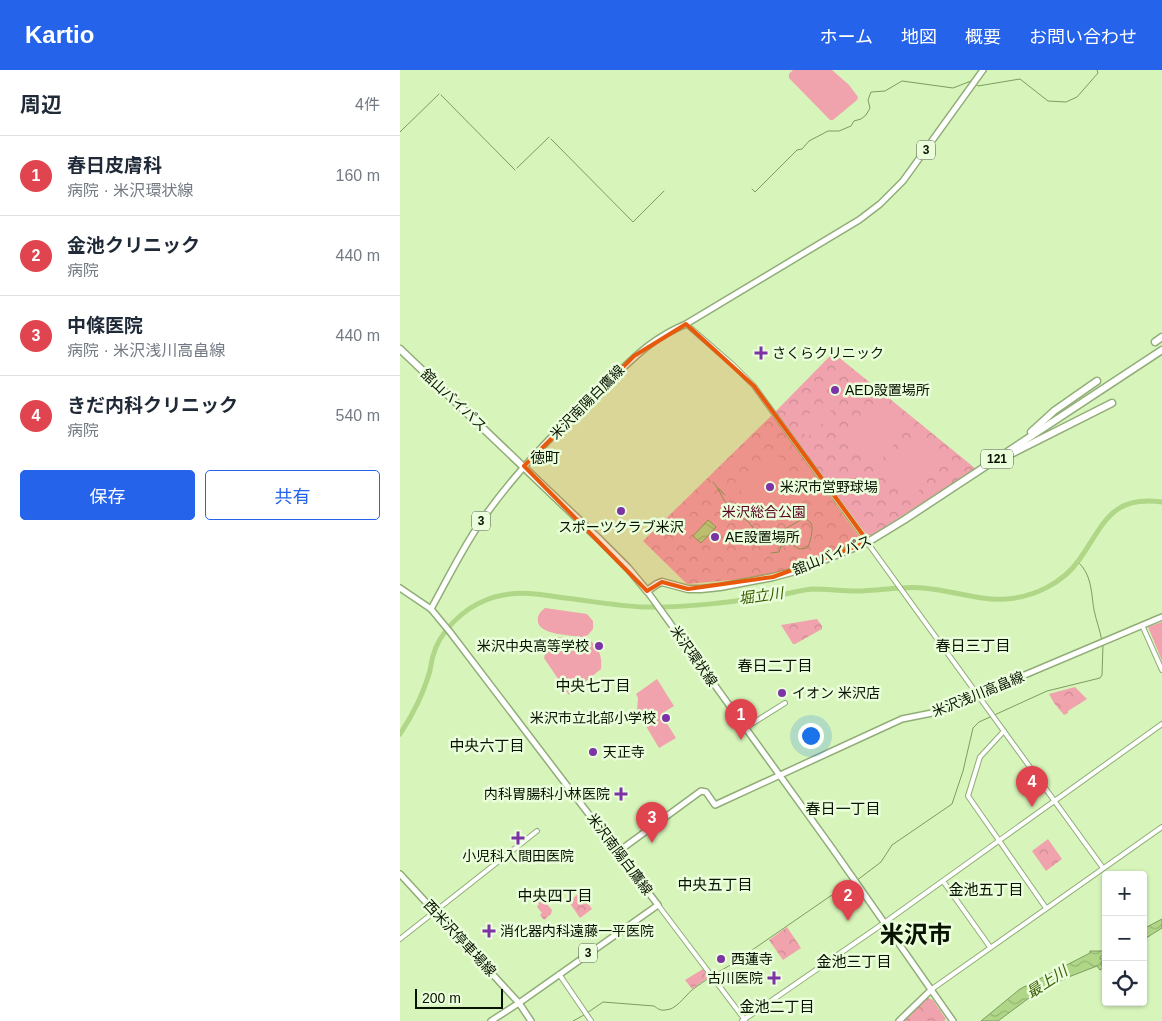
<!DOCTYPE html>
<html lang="ja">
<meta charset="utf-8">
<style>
:root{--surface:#fff;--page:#f6f6f7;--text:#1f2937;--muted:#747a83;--line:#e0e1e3;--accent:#2563eb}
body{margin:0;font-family:Helvetica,"Noto Sans JP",sans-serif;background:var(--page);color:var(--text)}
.controls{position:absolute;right:15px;bottom:15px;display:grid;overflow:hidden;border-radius:5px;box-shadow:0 1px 4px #0004}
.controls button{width:45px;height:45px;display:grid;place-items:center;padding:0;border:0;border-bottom:1px solid var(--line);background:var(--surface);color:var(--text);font:25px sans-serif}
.scale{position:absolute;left:15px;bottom:12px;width:88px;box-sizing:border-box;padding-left:5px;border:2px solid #081201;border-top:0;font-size:14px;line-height:18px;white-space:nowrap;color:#081201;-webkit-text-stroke:4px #ebfedb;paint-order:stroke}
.you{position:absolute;left:410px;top:665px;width:18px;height:18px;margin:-12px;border:4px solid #fff;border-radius:50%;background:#1a73e8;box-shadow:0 0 0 8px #1a73e833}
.badge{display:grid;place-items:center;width:32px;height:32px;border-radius:50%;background:var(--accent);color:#fff;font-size:16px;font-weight:700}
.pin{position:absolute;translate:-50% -41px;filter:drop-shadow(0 1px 2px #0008)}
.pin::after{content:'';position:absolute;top:26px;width:18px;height:15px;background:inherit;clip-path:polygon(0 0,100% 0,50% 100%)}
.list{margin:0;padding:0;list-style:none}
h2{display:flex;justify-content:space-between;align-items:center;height:65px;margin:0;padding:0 20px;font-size:21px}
h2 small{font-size:16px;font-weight:400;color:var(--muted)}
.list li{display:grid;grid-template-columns:32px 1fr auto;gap:15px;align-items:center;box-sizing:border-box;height:80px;padding:0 20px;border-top:1px solid var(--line)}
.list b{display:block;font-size:19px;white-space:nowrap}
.list p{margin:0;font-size:16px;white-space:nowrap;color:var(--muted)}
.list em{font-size:16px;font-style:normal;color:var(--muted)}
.actions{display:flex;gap:10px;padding:15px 20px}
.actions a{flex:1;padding:11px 0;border:1px solid var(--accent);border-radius:5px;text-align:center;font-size:18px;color:var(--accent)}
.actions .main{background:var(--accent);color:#fff}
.icon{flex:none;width:28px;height:28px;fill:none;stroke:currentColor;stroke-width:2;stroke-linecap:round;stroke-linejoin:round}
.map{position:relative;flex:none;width:762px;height:951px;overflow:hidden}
header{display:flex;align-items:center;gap:30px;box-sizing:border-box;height:70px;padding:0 25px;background:var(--accent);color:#fff}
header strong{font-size:24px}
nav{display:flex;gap:28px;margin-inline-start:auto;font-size:18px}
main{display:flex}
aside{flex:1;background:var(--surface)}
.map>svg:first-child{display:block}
</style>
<header>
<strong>Kartio</strong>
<nav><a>ホーム</a><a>地図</a><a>概要</a><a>お問い合わせ</a></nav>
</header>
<main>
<aside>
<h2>周辺<small>4件</small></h2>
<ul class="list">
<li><span class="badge" style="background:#e0444e">1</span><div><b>春日皮膚科</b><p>病院 · 米沢環状線</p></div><em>160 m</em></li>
<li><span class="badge" style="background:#e0444e">2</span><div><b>金池クリニック</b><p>病院</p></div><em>440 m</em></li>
<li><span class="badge" style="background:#e0444e">3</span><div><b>中條医院</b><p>病院 · 米沢浅川高畠線</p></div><em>440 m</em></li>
<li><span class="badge" style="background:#e0444e">4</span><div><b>きだ内科クリニック</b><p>病院</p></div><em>540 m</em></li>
</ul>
<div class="actions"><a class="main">保存</a><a>共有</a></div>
</aside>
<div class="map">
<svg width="762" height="951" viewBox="0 0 762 951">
<defs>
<pattern id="forest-crowns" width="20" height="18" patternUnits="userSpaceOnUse" patternTransform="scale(1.25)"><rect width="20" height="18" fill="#f0a2ad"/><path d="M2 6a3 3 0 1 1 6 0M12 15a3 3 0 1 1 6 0" fill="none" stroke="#cc8a93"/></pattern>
<pattern id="water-waves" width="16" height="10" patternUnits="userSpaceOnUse" patternTransform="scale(1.25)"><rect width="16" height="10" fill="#afd787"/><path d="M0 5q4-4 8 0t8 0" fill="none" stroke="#95b873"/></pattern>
</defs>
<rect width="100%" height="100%" fill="#d7f5bb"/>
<g fill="url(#forest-crowns)">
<path d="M432,284L436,285L576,399L471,466L465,463L375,342Z"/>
<path d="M372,345L459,467L458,472L416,491L374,506L287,514L243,471Z"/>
<path d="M417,549L422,556V559L395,574H393L381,555Z"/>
<path d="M675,617L687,629L668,641V643L664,645L654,633L649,624Z"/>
<path d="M648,769L662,789L646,801L632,781Z"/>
<path d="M180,822L192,839L180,848L169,832Z"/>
<path d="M141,827L152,840L151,844L144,850L140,845L142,843L137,837L139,834L136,830Z"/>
<path d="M387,857L401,878L383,890L369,870Z"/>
<path d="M303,899L309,907L292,919L285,910Z"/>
<path d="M526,927L533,930L546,949L544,951H501Z"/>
</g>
<g fill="#f0a2ad">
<path d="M393,0H432L449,15L458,27L457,30L433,50H430L389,8V4Z"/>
<path d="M480,331L510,355L477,395L447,371Z"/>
<path d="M421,332L433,343L407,368L398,355Z"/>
<path d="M517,360L548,385L515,425L485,401Z"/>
<path d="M349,371L357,380L321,414L313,406Z"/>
<path d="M375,385L383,389L402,425C388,457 349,452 340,418L342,413L369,387Z"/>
<path d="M145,538L187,544L193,551V559L188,565L182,567C171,565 140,565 138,552C137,545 140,542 145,538Z"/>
<path d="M762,552V591L748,557Z"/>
<path d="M158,567L191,571C200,580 202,587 201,599L169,625L144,588L148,575Z"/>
<path d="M257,609L274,636L261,644L276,668L259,678L237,641L238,628L236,624Z"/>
</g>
<g fill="url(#water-waves)" stroke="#7d9c5f">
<path d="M308,450L316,457L301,473L293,466Z"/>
<path d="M762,849V858L743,870V859Z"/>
<path d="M690,881H706V886L703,885L700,887V889L706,888V891H702L701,894L703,898L700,900L697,896L666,908L629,928L598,951H581L620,919L690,883Z"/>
</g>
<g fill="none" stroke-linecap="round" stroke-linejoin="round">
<g stroke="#7d9c5f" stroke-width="1">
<path d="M575,13L578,16L620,9L648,31L666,32L677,27L698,3L697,0"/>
<path d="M41,25L115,100"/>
<path d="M0,62L39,24"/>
<path d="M151,69L233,152L264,121"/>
<path d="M117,98L149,67"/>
<path d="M352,119L355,122L397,80L402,79L409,71L428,61H439L451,56L454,51L461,49L466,45L470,38L468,30L471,22L485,21L502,11L553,18L571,11"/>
<path d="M313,412L317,417L324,430L338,445L349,452L354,460L366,470L371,460L385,459L404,448C406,449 410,452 411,453C414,459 410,474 407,478L399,479C394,475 387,473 381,476L379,482L371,483"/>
<path d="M317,417L325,425"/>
<path d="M678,492C692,505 691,522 694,540C696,550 700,560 702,571"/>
<path d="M456,811L481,792L492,775L552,734L563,701L573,658L579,652L647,621L700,608L702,605L703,575"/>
<path d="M187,943L203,932L254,936C257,938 260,941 265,940C276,940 284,927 292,920C301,913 329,894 338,892L342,887L429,827L453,813"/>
<path d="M173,951L184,945"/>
</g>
<path stroke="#afd787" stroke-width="5" d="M0,664C12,646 23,624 29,604C31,598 31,592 33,586C39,562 63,539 86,530C112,519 138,524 165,528C191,531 218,536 244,537C287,538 330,532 373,526C386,525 399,520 412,519C427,519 442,521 456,521C479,521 501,516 523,518C551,520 579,531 606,529C634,527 663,513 679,490C704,455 710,425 762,432"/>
<defs>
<g id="minor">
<path d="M286,254L332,294L354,316L703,798"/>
<path d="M742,555L762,600"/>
<path d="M345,658L385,633"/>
<path d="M604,661L580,687L568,726L646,838"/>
<path d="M543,811L590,877"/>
<path d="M258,835L345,950"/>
<path d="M0,869L137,761"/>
<path d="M159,904L191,951"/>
<path d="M532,919L762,757"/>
<path d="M342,951L484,853L762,654"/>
</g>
<g id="major">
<path d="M0,518L31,539L50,562L258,835L119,933L91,951"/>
<path d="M247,521L432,778L553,951"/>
<path d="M31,539C47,510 61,481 80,453C114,403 158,359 202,318C231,291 248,270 286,254L459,150L480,134L503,111L583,0"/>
<path d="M219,781L301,721L306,722L315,735L502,649L537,642L762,547"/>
<path d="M0,804L119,933L131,951"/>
<path d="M499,951L532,919"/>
</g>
<g id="highway">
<path d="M755,272L762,267"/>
<path d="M0,279L201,471L228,498L247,521L257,514L262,512L288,519H301L320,517L373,507L399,500L468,472L504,450L762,280"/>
<path d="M631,362L654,341L697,311"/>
<path d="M605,387L712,333"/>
</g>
</defs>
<use href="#minor" stroke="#91ad77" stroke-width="6"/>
<use href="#major" stroke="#91ad77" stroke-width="8"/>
<use href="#highway" stroke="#91ad77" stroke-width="9"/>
<use href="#minor" stroke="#fff" stroke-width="4"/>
<use href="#major" stroke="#fff" stroke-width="5"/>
<use href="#highway" stroke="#fff" stroke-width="6"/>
</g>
<path fill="#e8590c" fill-opacity="0.2" stroke="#e8590c" stroke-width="4" stroke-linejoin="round" d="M286,254L354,316L468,472L373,507L288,519L262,512L247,521L124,396L234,286Z"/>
<g fill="#7c33a6" stroke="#ebfedb" stroke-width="2">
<path d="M358.5 275.5h5v5h5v5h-5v5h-5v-5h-5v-5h5z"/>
<circle cx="435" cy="320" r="5"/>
<circle cx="370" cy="417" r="5"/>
<circle cx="221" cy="441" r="5"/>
<circle cx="315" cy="467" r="5"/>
<circle cx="199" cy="576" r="5"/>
<circle cx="382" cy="623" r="5"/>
<circle cx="266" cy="648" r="5"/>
<circle cx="193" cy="682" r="5"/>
<path d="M218.5 716.5h5v5h5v5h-5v5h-5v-5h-5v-5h5z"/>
<path d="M115.5 760.5h5v5h5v5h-5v5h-5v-5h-5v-5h5z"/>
<path d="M86.5 853.5h5v5h5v5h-5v5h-5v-5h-5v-5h5z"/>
<circle cx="321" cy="889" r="5"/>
<path d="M371.5 900.5h5v5h5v5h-5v5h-5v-5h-5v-5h5z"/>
</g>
<g text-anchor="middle" stroke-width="5" stroke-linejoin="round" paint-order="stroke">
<g fill="#ebfedb" stroke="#4c5942" stroke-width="1">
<rect x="517" y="70.5" width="18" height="19" rx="4"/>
<rect x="581" y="379.5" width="32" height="19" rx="4"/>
<rect x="72" y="441.5" width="18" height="19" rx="4"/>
<rect x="179" y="873.5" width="18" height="19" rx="4"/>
</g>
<g font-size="12" font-weight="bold" fill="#081201">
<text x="526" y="84">3</text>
<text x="597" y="393">121</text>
<text x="81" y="455">3</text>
<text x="188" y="887">3</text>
</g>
<g font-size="14" fill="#081201" stroke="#ebfedb" text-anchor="start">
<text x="372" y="288">さくらクリニック</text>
<text x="445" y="325">AED設置場所</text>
<text x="380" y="422">米沢市営野球場</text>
<text x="221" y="462" text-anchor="middle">スポーツクラブ米沢</text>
<text x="325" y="472">AE設置場所</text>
<text x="189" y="581" text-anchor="end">米沢中央高等学校</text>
<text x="392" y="628">イオン 米沢店</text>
<text x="256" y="653" text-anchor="end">米沢市立北部小学校</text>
<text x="203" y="687">天正寺</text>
<text x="210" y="729" text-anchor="end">内科胃腸科小林医院</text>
<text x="118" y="791" text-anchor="middle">小児科入間田医院</text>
<text x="100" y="866">消化器内科遠藤一平医院</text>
<text x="331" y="894">西蓮寺</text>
<text x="363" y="913" text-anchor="end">古川医院</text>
</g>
<g font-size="14" fill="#081201" stroke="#ebfedb">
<text transform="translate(54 330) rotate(43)" y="5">舘山バイパス</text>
<text transform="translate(187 332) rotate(-45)" y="5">米沢南陽白鷹線</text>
<text transform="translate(432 485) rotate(-22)" y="5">舘山バイパス</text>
<text transform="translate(294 586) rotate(55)" y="5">米沢環状線</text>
<text transform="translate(578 624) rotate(-22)" y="5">米沢浅川高畠線</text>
<text transform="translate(220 784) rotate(53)" y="5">米沢南陽白鷹線</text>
<text transform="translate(60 868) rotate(47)" y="5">西米沢停車場線</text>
</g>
<g font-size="14" fill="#58031f" stroke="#ebfedb">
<text x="364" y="447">米沢総合公園</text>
</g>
<g font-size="15" fill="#081201" stroke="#ebfedb">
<text x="145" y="393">徳町</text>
<text x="573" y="581">春日三丁目</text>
<text x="375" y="601">春日二丁目</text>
<text x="193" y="621">中央七丁目</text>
<text x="87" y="681">中央六丁目</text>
<text x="443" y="744">春日一丁目</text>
<text x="315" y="820">中央五丁目</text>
<text x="586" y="825">金池五丁目</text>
<text x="155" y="831">中央四丁目</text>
<text x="454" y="897">金池三丁目</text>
<text x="377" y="942">金池二丁目</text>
</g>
<g font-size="15" font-style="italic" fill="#395b02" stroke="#ebfedb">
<text transform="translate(361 526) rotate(-8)" y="5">堀立川</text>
<text transform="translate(647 912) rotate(-33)" y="5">最上川</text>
</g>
<g font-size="24" font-weight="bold" fill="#081201" stroke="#ebfedb">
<text x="516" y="873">米沢市</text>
</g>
</g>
</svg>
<div class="controls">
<button>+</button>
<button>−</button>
<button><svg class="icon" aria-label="locate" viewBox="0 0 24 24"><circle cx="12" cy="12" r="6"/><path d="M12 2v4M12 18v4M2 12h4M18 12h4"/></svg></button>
</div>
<div class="scale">200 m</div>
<div class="you"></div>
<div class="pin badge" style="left:341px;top:670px;background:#e0444e">1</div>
<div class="pin badge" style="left:448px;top:851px;background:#e0444e">2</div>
<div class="pin badge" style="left:252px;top:773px;background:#e0444e">3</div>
<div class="pin badge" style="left:632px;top:737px;background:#e0444e">4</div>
</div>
</main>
